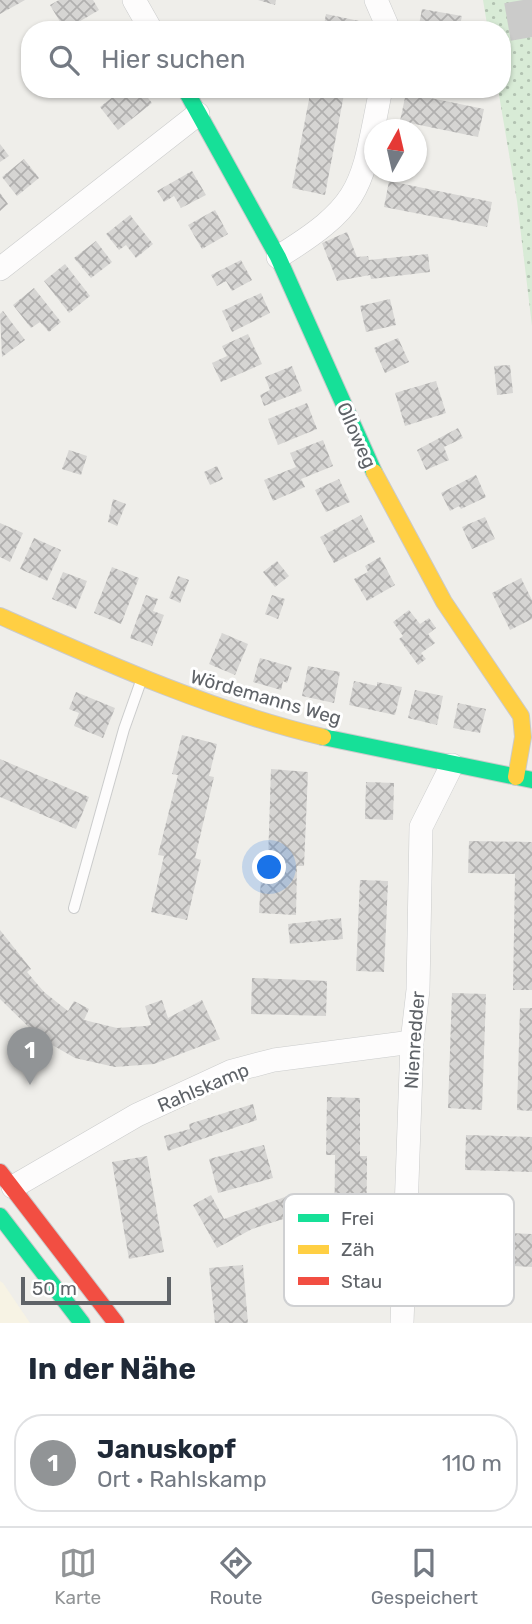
<!DOCTYPE html>
<html lang="de">
<meta charset="utf-8">
<style>
:root{--surface:#fff;--page:#f6f6f7;--text:#1f2937;--muted:#747a83;--line:#e0e1e3;--accent:#919496}
body{margin:0;font-family:Rubik,sans-serif;background:var(--page);color:var(--text)}
.compass{position:absolute;left:364px;top:119px;width:63px;height:63px;border-radius:50%;background:var(--surface);box-shadow:0 2px 5px #0004;rotate:8deg}
.scale{position:absolute;left:21px;bottom:18px;width:150px;box-sizing:border-box;padding-left:7px;border:4px solid #5f6368;border-top:0;font-size:19px;line-height:24px;white-space:nowrap;color:#5f6368;-webkit-text-stroke:5px #fff;paint-order:stroke}
.you{position:absolute;left:270px;top:868px;width:24px;height:24px;margin:-18px;border:5px solid #fff;border-radius:50%;background:#1a73e8;box-shadow:0 0 0 10px #1a73e833}
.badge{display:grid;place-items:center;width:46px;height:46px;border-radius:50%;background:var(--accent);color:#fff;font-size:23px;font-weight:700}
.pin{position:absolute;translate:-50% -58px;filter:drop-shadow(0 2px 4px #0008)}
.pin::after{content:'';position:absolute;top:37px;width:24px;height:21px;background:inherit;clip-path:polygon(0 0,100% 0,50% 100%)}
.list{margin:0;padding:0;list-style:none}
h2{display:flex;justify-content:space-between;align-items:center;height:91px;margin:0;padding:0 28px;font-size:30px}
h2 small{font-size:23px;font-weight:400;color:var(--muted)}
.list li{display:grid;grid-template-columns:46px 1fr auto;gap:21px;align-items:center;box-sizing:border-box;height:98px;margin:0 14px 14px;padding:0 14px;border:2px solid var(--line);border-radius:28px}
.list b{display:block;font-size:26px;white-space:nowrap}
.list p{margin:0;font-size:23px;white-space:nowrap;color:var(--muted)}
.list em{font-size:23px;font-style:normal;color:var(--muted)}
.icon{flex:none;width:38px;height:38px;fill:none;stroke:currentColor;stroke-width:2;stroke-linecap:round;stroke-linejoin:round}
.map{position:relative;flex:none;width:532px;height:1323px;overflow:hidden}
.search{position:absolute;background:var(--surface);box-shadow:0 2px 5px #0004;left:21px;right:21px;top:21px;height:77px;display:flex;align-items:center;gap:18px;box-sizing:border-box;padding:0 24px;border-radius:28px;color:var(--muted);font-size:26px}
.sheet{height:203px;background:var(--surface)}
nav{display:flex;justify-content:space-around;align-items:center;box-sizing:border-box;height:98px;border-top:2px solid var(--line);background:var(--surface);font-size:19px;color:var(--muted)}
nav a{display:grid;justify-items:center;gap:4px}
nav .on{color:var(--accent)}
.map>svg:first-child{display:block}
</style>
<div class="map">
<svg width="532" height="1323" viewBox="0 0 532 1323">
<defs>
<pattern id="grass-dots" width="8" height="8" patternUnits="userSpaceOnUse" patternTransform="scale(1.75)"><rect width="8" height="8" fill="#d8ebd6"/><path d="M2 2h.1M6 6h.1" fill="none" stroke="#b2c2b1" stroke-width="1.8" stroke-linecap="round"/></pattern>
<pattern id="building-cross-hatch" width="8" height="8" patternUnits="userSpaceOnUse" patternTransform="scale(1.75)"><rect width="8" height="8" fill="#d6d5d3"/><path d="M0 0l8 8M0 8l8-8" fill="none" stroke="#b1b0af"/></pattern>
</defs>
<rect width="100%" height="100%" fill="#efeeea"/>
<path fill="#f7f3e4" d="M0,1281L3,1283L30,1323H0Z"/>
<path fill="url(#grass-dots)" d="M483,0H532V326L517,201L498,89H502V30H488Z"/>
<g fill="url(#building-cross-hatch)">
<path d="M0,0H25L0,14Z"/>
<path d="M59,0H93L99,10L65,30L50,5Z"/>
<path d="M258,0H276L275,5Z"/>
<path d="M422,9L462,16L459,30H418Z"/>
<path d="M326,14L359,21L357,30H323Z"/>
<path d="M250,23L269,26L268,30H249Z"/>
<path d="M123,89H141L152,103L118,130L100,107Z"/>
<path d="M239,89H259L258,97L239,94Z"/>
<path d="M311,89H345L325,195L292,188Z"/>
<path d="M406,93L484,109L478,137L400,121Z"/>
<path d="M0,144L9,156L0,162Z"/>
<path d="M24,159L39,178L17,196L2,177Z"/>
<path d="M192,171L206,195L181,208L174,196L164,202L157,191Z"/>
<path d="M389,181L492,202L487,227L384,207Z"/>
<path d="M0,193L8,204L0,211Z"/>
<path d="M215,210L228,234L202,249L188,225Z"/>
<path d="M130,215L153,244L136,258L126,245L119,250L106,234Z"/>
<path d="M347,232L357,257L368,256L369,260L428,254L430,272L371,279L370,275L337,281L322,243Z"/>
<path d="M96,241L112,262L91,278L74,258Z"/>
<path d="M241,260L252,280L232,291L226,281L217,286L211,275Z"/>
<path d="M65,264L90,296L69,313L44,281Z"/>
<path d="M34,288L61,322L49,332L40,322L31,328L13,305Z"/>
<path d="M261,293L270,313L232,332L222,311Z"/>
<path d="M390,299L396,325L366,332L360,306Z"/>
<path d="M3,311L25,340L2,357L0,314Z"/>
<path d="M248,334L262,364L221,382L212,363L227,356L222,346Z"/>
<path d="M398,338L409,362L385,373L374,348Z"/>
<path d="M510,365L513,393L497,395L494,366Z"/>
<path d="M292,366L302,391L264,406L260,395L270,390L265,377Z"/>
<path d="M436,381L446,413L405,426L395,393Z"/>
<path d="M307,403L317,429L278,445L268,419Z"/>
<path d="M458,428L463,438L444,447L449,460L426,470L417,450Z"/>
<path d="M323,440L333,466L301,479L305,487L273,501L264,480L296,467L290,453Z"/>
<path d="M69,450L87,456L81,475L62,469Z"/>
<path d="M217,466L223,479L210,485L204,472Z"/>
<path d="M476,475L486,497L461,509L459,506L450,511L441,493Z"/>
<path d="M339,479L350,502L326,512L315,490Z"/>
<path d="M113,499L126,504L117,526L108,522Z"/>
<path d="M361,515L375,542L334,563L320,537Z"/>
<path d="M485,517L495,539L472,549L462,527Z"/>
<path d="M0,523L23,533L10,562L0,557Z"/>
<path d="M34,538L61,550L47,581L20,569Z"/>
<path d="M380,557L395,585L367,601L354,579L368,572L365,566Z"/>
<path d="M277,561L289,576L275,587L263,572Z"/>
<path d="M112,567L139,578L121,624L94,613Z"/>
<path d="M63,572L87,581L76,609L52,599Z"/>
<path d="M178,576L189,580L180,603L169,598Z"/>
<path d="M521,578L532,600V619L510,630L492,593Z"/>
<path d="M146,595L158,599L153,611L164,615L152,646L130,638Z"/>
<path d="M272,595L285,599L278,619L265,614Z"/>
<path d="M409,610L420,624L429,618L436,628L428,634L435,643L421,653L426,659L418,665L399,639L403,636L393,622Z"/>
<path d="M222,633L248,644L235,675L209,664Z"/>
<path d="M260,658L292,667L287,683L283,681L281,690L253,682Z"/>
<path d="M308,666L340,672L334,703L302,696Z"/>
<path d="M354,681L377,686V682L402,687L395,715L349,705Z"/>
<path d="M415,690L443,696L437,725L408,718Z"/>
<path d="M76,692L115,708L103,738L74,726L79,713L69,709Z"/>
<path d="M458,703L486,709L480,733L453,728Z"/>
<path d="M182,735L217,744L209,776L214,777L195,858L201,860L187,920L151,912L164,856L158,855L178,775L172,774Z"/>
<path d="M0,759L89,797L76,829L0,797Z"/>
<path d="M271,769L308,772L304,866H297L296,915L259,913L262,861H268Z"/>
<path d="M366,782L394,783L393,820L365,819Z"/>
<path d="M469,841L532,842V990H513L515,874L468,873Z"/>
<path d="M360,880L388,881L384,972L356,971Z"/>
<path d="M341,918L343,939L290,944L288,924Z"/>
<path d="M0,930L31,969L27,972L44,992L68,1011L74,1001L89,1009L84,1020L117,1028L145,1026L151,1025L145,1006L162,1000L168,1018L202,1000L220,1039L154,1064L115,1067L75,1058L40,1038L0,999Z"/>
<path d="M252,978L327,981L326,1016L251,1014Z"/>
<path d="M452,993L486,994L482,1110L448,1108Z"/>
<path d="M520,1008H532V1111L517,1110Z"/>
<path d="M327,1097L360,1098V1156H367L366,1272H334L335,1155H326Z"/>
<path d="M253,1104L257,1120L168,1151L164,1136L190,1129L189,1124Z"/>
<path d="M466,1135L532,1137V1172L465,1170Z"/>
<path d="M264,1145L273,1178L218,1193L209,1159Z"/>
<path d="M147,1156L164,1252L129,1259L112,1162Z"/>
<path d="M293,1194L299,1214L252,1229L217,1248L193,1205L211,1195L224,1219Z"/>
<path d="M457,1231L532,1234V1267L455,1263Z"/>
<path d="M243,1265L248,1323H215L209,1268Z"/>
<path d="M300,1291H368V1307H299Z"/>
</g>
<g fill="none" stroke-linecap="round" stroke-linejoin="round">
<path stroke="#cbcbca" stroke-width="38" stroke-dasharray="38 19" stroke-linecap="butt" d="M523,0L532,52"/>
<defs>
<path id="lane" d="M74,908L124,729L141,681"/>
<g id="street">
<path d="M134,0L151,30"/>
<path d="M376,0L389,30"/>
<path d="M278,257C366,203 361,186 381,89"/>
<path d="M0,269L198,114"/>
<path d="M13,1187L137,1115L232,1071L274,1060L412,1042"/>
<path d="M402,1323L412,1042L418,990L421,827L452,765"/>
</g>
<g id="fast">
<path d="M185,89L278,257L374,472"/>
<path d="M323,737L532,780"/>
<path d="M0,1216L82,1323"/>
</g>
<g id="slow">
<path d="M374,472L444,602L521,716L523,737L516,777"/>
<path d="M0,616C106,663 210,710 323,737"/>
</g>
<path id="jam" d="M0,1172L116,1323"/>
</defs>
<use href="#lane" stroke="#cbcccc" stroke-width="12"/>
<use href="#street" stroke="#cbcccc" stroke-width="24"/>
<use href="#fast" stroke="#cacacb" stroke-width="18"/>
<use href="#slow" stroke="#cacacb" stroke-width="18"/>
<use href="#jam" stroke="#cacacb" stroke-width="18"/>
<use href="#lane" stroke="#fdfcfc" stroke-width="10"/>
<use href="#street" stroke="#fdfcfc" stroke-width="23"/>
<use href="#fast" stroke="#16e098" stroke-width="16"/>
<use href="#slow" stroke="#ffcf43" stroke-width="16"/>
<use href="#jam" stroke="#f24e42" stroke-width="16"/>
</g>
<g text-anchor="middle" stroke-width="6" stroke-linejoin="round" paint-order="stroke">
<g font-size="19" fill="#5f6368" stroke="#fff">
<text transform="translate(357 435) rotate(66)" y="7">Olloweg</text>
<text transform="translate(266 697) rotate(16)" y="7">Wördemanns Weg</text>
<text transform="translate(414 1040) rotate(-86)" y="7">Nienredder</text>
<text transform="translate(203 1087) rotate(-23)" y="7">Rahlskamp</text>
</g>
</g>
<rect x="284" y="1194" width="230" height="112" rx="10" fill="#fff" stroke="#cfd0d2" stroke-width="2"/>
<rect x="298" y="1214" width="31" height="8" fill="#16e098"/>
<rect x="298" y="1245" width="31" height="9" fill="#ffcf43"/>
<rect x="298" y="1277" width="31" height="8" fill="#f24e42"/>
<g font-size="19" fill="#5f6368">
<text x="341" y="1225">Frei</text>
<text x="341" y="1256">Zäh</text>
<text x="341" y="1288">Stau</text>
</g>
</svg>
<svg class="compass" viewBox="-18 -18 36 36"><path d="M0-13l5 13h-10z" fill="#e53935"/><path d="M0 13l5-13h-10z" fill="#747a83"/></svg>
<div class="scale">50 m</div>
<div class="you"></div>
<div class="pin badge" style="left:30px;top:1085px">1</div>
<div class="search"><svg class="icon" aria-label="search" viewBox="0 0 24 24"><circle cx="10" cy="10" r="6"/><path d="M15 15l6 6"/></svg>Hier suchen</div>
</div>
<section class="sheet">
<h2>In der Nähe<small></small></h2>
<ul class="list">
<li><span class="badge">1</span><div><b>Januskopf</b><p>Ort · Rahlskamp</p></div><em>110 m</em></li>
</ul>
</section>
<nav>
<a class="on"><svg class="icon" aria-label="map" viewBox="0 0 24 24"><path d="M3 6l6-2 6 2 6-2v14l-6 2-6-2-6 2zM9 4v14M15 6v14"/></svg>Karte</a>
<a><svg class="icon" aria-label="directions" viewBox="0 0 24 24"><path d="M12 3l9 9-9 9-9-9zM9 14v-3h6M13 9l2 2-2 2"/></svg>Route</a>
<a><svg class="icon" aria-label="saved" viewBox="0 0 24 24"><path d="M7 4h10v16l-5-4-5 4z"/></svg>Gespeichert</a>
</nav>
